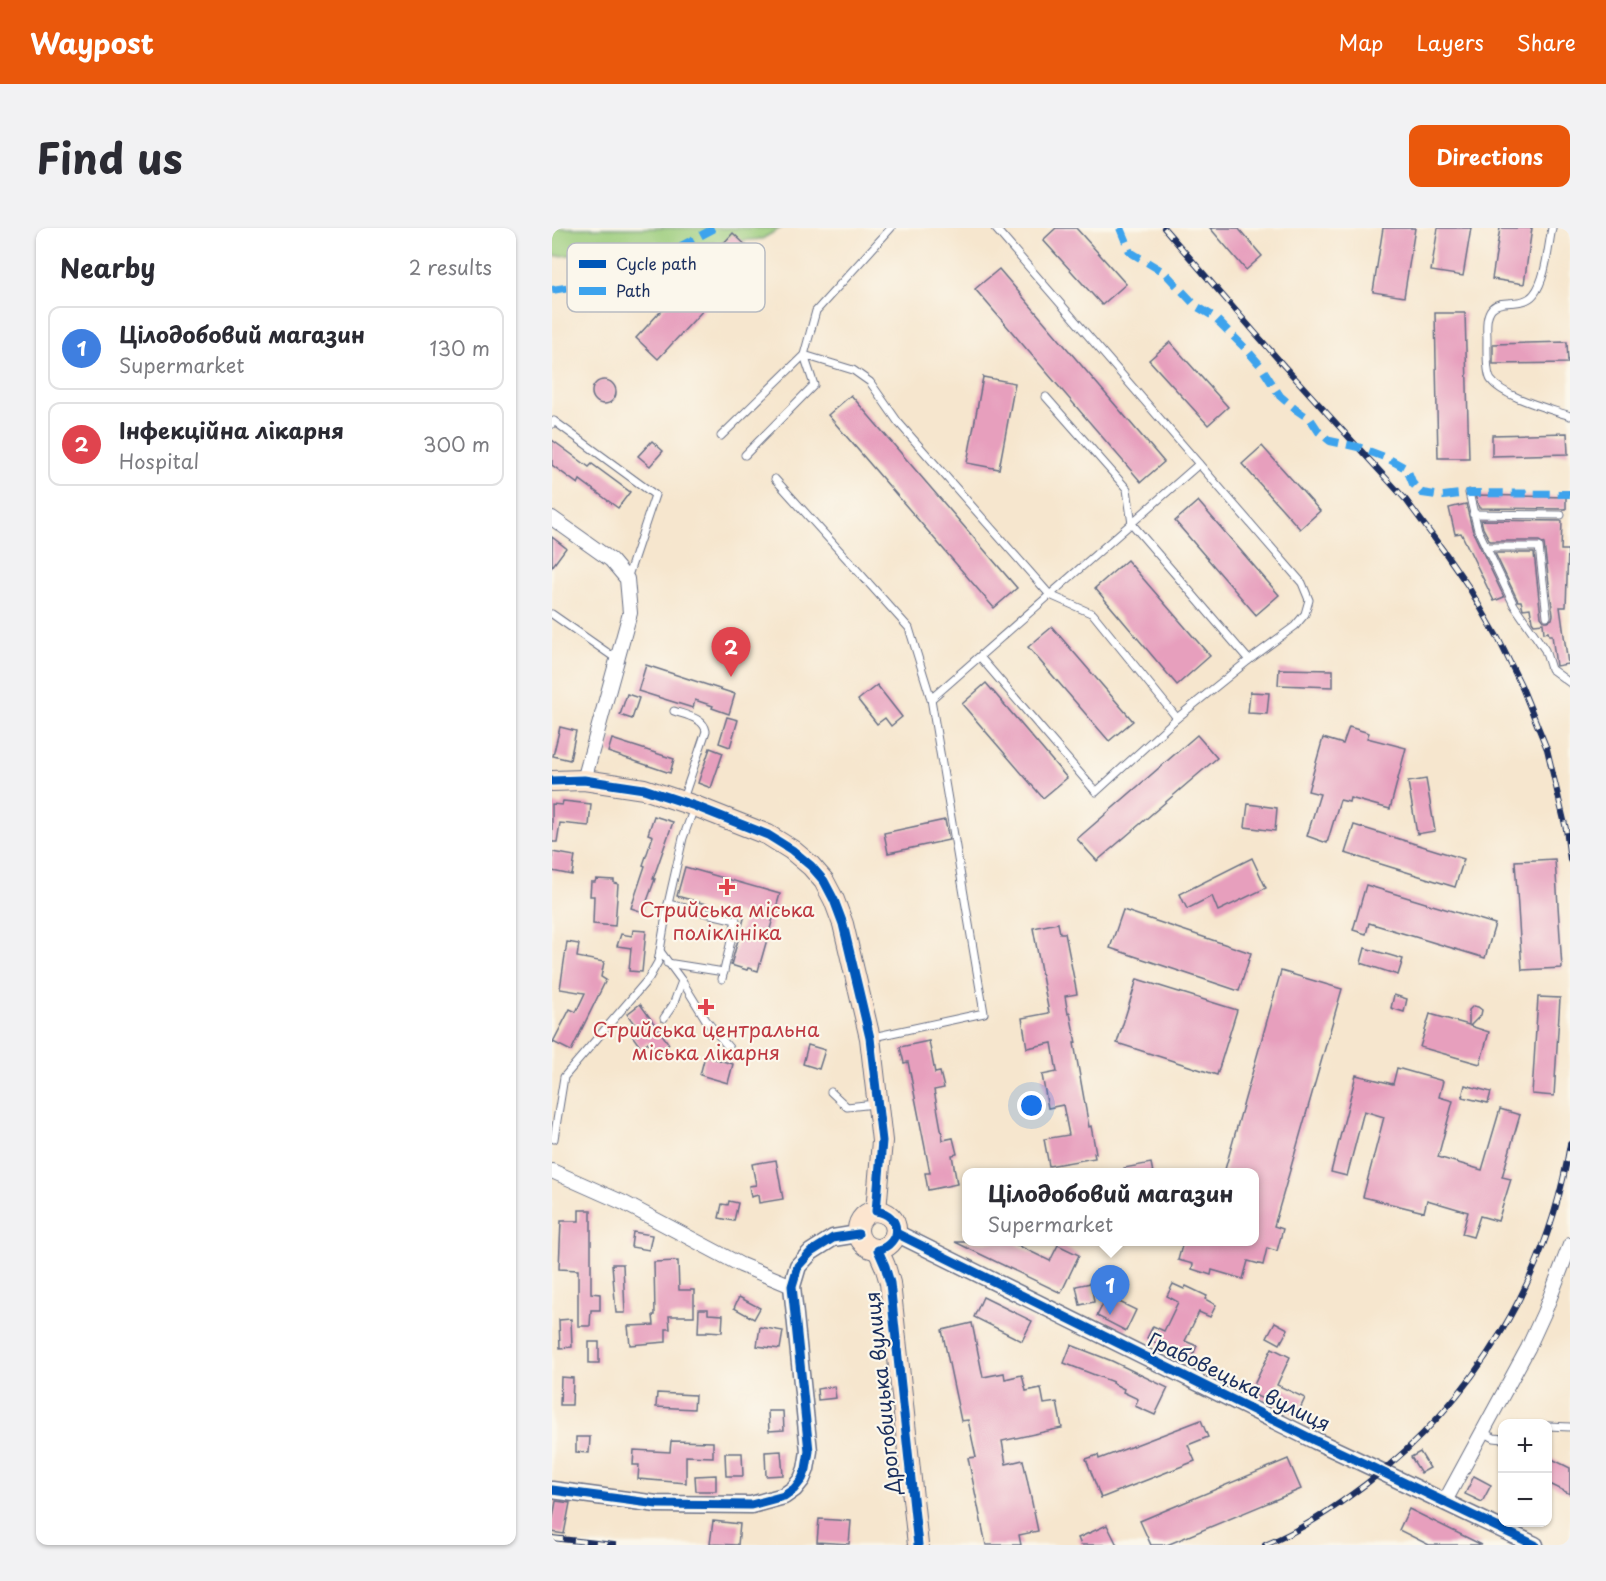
<!DOCTYPE html>
<meta charset="utf-8">
<style>
:root{--surface:#fff;--page:#f2f2f3;--text:#2b2b33;--muted:#7c7c81;--line:#e1e1e2;--accent:#ea580c}
body{margin:0;font-family:"Playpen Sans",sans-serif;background:var(--page);color:var(--text)}
.controls{position:absolute;right:18px;bottom:18px;display:grid;overflow:hidden;border-radius:12px;box-shadow:0 2px 4px #0004}
.controls button{width:54px;height:54px;display:grid;place-items:center;padding:0;border:0;border-bottom:2px solid var(--line);background:var(--surface);color:var(--text);font:30px sans-serif}
.you{position:absolute;left:480px;top:878px;width:21px;height:21px;margin:-15px;border:4px solid #fff;border-radius:50%;background:#1a73e8;box-shadow:0 0 0 9px #1a73e833}
.badge{display:grid;place-items:center;width:39px;height:39px;border-radius:50%;background:var(--accent);color:#fff;font-size:20px;font-weight:700}
.pin{position:absolute;translate:-50% -50px;filter:drop-shadow(0 2px 3px #0008)}
.pin::after{content:'';position:absolute;top:32px;width:21px;height:18px;background:inherit;clip-path:polygon(0 0,100% 0,50% 100%)}
.popup{position:absolute;left:410px;top:940px;width:297px;height:78px;box-sizing:border-box;display:grid;place-content:center;border-radius:12px;background:var(--surface);filter:drop-shadow(0 2px 4px #0005);font-size:20px;white-space:nowrap;color:var(--muted)}
.popup b{font-size:22px;color:var(--text)}
.popup::after{content:'';position:absolute;left:50%;top:100%;margin-left:-12px;border:12px solid transparent;border-top-color:var(--surface)}
.list{margin:0;padding:0;list-style:none}
h2{display:flex;justify-content:space-between;align-items:center;height:78px;margin:0;padding:0 24px;font-size:26px}
h2 small{font-size:20px;font-weight:400;color:var(--muted)}
.list li{display:grid;grid-template-columns:39px 1fr auto;gap:18px;align-items:center;box-sizing:border-box;height:84px;margin:0 12px 12px;padding:0 12px;border:2px solid var(--line);border-radius:12px}
.list b{display:block;font-size:22px;white-space:nowrap}
.list p{margin:0;font-size:20px;white-space:nowrap;color:var(--muted)}
.list em{font-size:20px;font-style:normal;color:var(--muted)}
.map{position:relative;flex:none;width:1018px;height:1317px;overflow:hidden;border-radius:12px}
header{display:flex;align-items:center;gap:36px;box-sizing:border-box;height:84px;padding:0 30px;background:var(--accent);color:#fff}
header strong{font-size:28px}
nav{display:flex;gap:33px;margin-inline-start:auto;font-size:21px}
.intro{display:flex;align-items:center;justify-content:space-between;box-sizing:border-box;height:144px;padding:0 36px}
h1{margin:0;font-size:42px}
.button{padding:15px 27px;border-radius:12px;background:var(--accent);color:#fff;font-size:21px;font-weight:700}
main{display:flex;gap:36px;padding:0 36px}
aside{flex:1;background:var(--surface);border-radius:12px;box-shadow:0 2px 4px #0004}
.map>svg:first-child{display:block}
</style>
<header>
<strong>Waypost</strong>
<nav><a>Map</a><a>Layers</a><a>Share</a></nav>
</header>
<div class="intro"><h1>Find us</h1><a class="button">Directions</a></div>
<main>
<aside>
<h2>Nearby<small>2 results</small></h2>
<ul class="list">
<li><span class="badge" style="background:#3f7fe0">1</span><div><b>Цілодобовий магазин</b><p>Supermarket</p></div><em>130 m</em></li>
<li><span class="badge" style="background:#e0444e">2</span><div><b>Інфекційна лікарня</b><p>Hospital</p></div><em>300 m</em></li>
</ul>
</aside>
<div class="map">
<svg width="1018" height="1317" viewBox="0 0 1018 1317">
<rect width="100%" height="100%" fill="#fbf7ec"/>
<filter id="ink" filterUnits="userSpaceOnUse"><feTurbulence type="fractalNoise" baseFrequency=".0167" numOctaves="2"/><feDisplacementMap in="SourceGraphic" scale="12" xChannelSelector="R" yChannelSelector="G"/><feConvolveMatrix kernelMatrix="1 2 1 2 8 2 1 2 1" color-interpolation-filters="sRGB"/></filter>
<filter id="wash" filterUnits="userSpaceOnUse"><feTurbulence type="fractalNoise" baseFrequency=".008" numOctaves="4" result="noise"/><feDisplacementMap in="SourceGraphic" scale="24" xChannelSelector="R" yChannelSelector="G"/><feGaussianBlur stdDeviation="1.35" result="paint"/><feColorMatrix in="noise" values="0 0 0 0 0 0 0 0 0 0 0 0 0 0 0 0 0 1.4 0 .05"/><feComposite in="paint" operator="in"/></filter>
<g filter="url(#wash)">
<rect width="100%" height="100%" fill="#f6e6ce"/>
<path fill="#9bcc7b" stroke="#5b7e6c" stroke-width="1.5" d="M0,0H229L210,11L6,28L0,27Z"/>
<g id="blocks">
<g fill="#e79fbd">
<path d="M504,0H524L574,56L550,77L491,12Z"/>
<path d="M658,0H686L710,28L694,42Z"/>
<path d="M831,0H863L852,69L821,64Z"/>
<path d="M886,0H919L911,48L879,43Z"/>
<path d="M948,0H980L972,56L940,51Z"/>
<path d="M181,5L203,26L106,131L84,110Z"/>
<path d="M447,41L612,234L589,254L423,61Z"/>
<path d="M883,85H913L917,230H886Z"/>
<path d="M618,114L676,179L656,197L597,132Z"/>
<path d="M1015,114L1016,135L941,136V116Z"/>
<path d="M431,149L463,155L447,241L415,235Z"/>
<circle cx="52" cy="164" r="12"/>
<path d="M299,167L465,360L442,380L276,187Z"/>
<path d="M1015,205L1016,226L940,228V207Z"/>
<path d="M0,212L37,239L40,236L78,264L66,280L28,252L26,256L0,237Z"/>
<path d="M100,213L111,223L98,238L86,228Z"/>
<path d="M710,218L768,283L748,301L690,236Z"/>
<path d="M923,267L1014,269V281L927,280Z"/>
<path d="M646,273L727,367L704,387L623,293Z"/>
<path d="M914,276L921,304L952,369L942,373L909,305L903,306L897,280Z"/>
<path d="M929,292L1010,293L1009,322H1016L1014,379H1008L1016,436L1004,438L1000,407H997L996,404L992,405L991,395L982,396L980,393L978,380L971,381L969,373H966L943,325H982L989,389L992,393H996L1000,391L1001,387L992,316L987,313H938L931,300Z"/>
<path d="M0,309L14,320L0,339Z"/>
<path d="M575,332L658,428L625,457L543,360Z"/>
<path d="M500,399L581,493L557,513L476,419Z"/>
<path d="M94,437L183,466L177,486L160,480L161,478L143,472L141,480L86,463Z"/>
<path d="M727,441L781,442V459L726,457Z"/>
<path d="M434,455L515,550L491,570L410,476Z"/>
<path d="M325,457L350,489L339,498L333,490L325,496L306,472Z"/>
<path d="M698,464L717,465L715,486L696,485Z"/>
<path d="M75,466L87,470L80,491L68,487Z"/>
<path d="M175,489L186,492L178,519L167,515Z"/>
<path d="M8,499L24,503L18,532L1,528Z"/>
<path d="M797,499L817,505L815,510L854,520L838,581L798,570L797,574L788,572L775,615L755,608L768,566L756,563L771,510L791,516Z"/>
<path d="M645,507L665,530L545,633L525,611Z"/>
<path d="M60,511L122,531L118,545L56,524Z"/>
<path d="M158,520L171,525L159,560L146,555Z"/>
<path d="M874,551L883,603L865,606L856,554Z"/>
<path d="M11,573L39,576L37,598L8,595L5,614H0V576L10,577Z"/>
<path d="M696,576L725,580L723,603L693,599Z"/>
<path d="M102,588L121,594L101,651H103L91,684L79,680L93,638L91,637L101,608L96,606Z"/>
<path d="M393,592L397,612L336,625L332,605Z"/>
<path d="M802,597L912,631L903,659L793,625Z"/>
<path d="M0,624L23,628L20,647L0,643Z"/>
<path d="M700,630L714,660L666,683L660,668L635,681L628,666Z"/>
<path d="M1003,631L1010,740L970,742L963,633Z"/>
<path d="M133,639L228,666L206,743L196,740L195,742L179,737L193,687L125,668Z"/>
<path d="M44,651L62,652V655L66,656L63,698L41,696L42,668H38L39,654H43Z"/>
<path d="M814,657L943,696L933,730L817,695L814,706L801,702Z"/>
<path d="M571,682L699,725L687,763L558,720Z"/>
<path d="M506,695L508,705H513L525,766L513,768L516,786L518,785L524,815H522L537,899L539,898L544,925H542L543,930L497,938L492,911L517,907L511,877L496,880L490,847L505,844L500,815L475,820L470,790L497,785L481,700Z"/>
<path d="M81,702L94,703L90,744L77,743L79,720L65,718L69,706L80,708Z"/>
<path d="M15,714L27,716L25,729L52,734L49,749L54,752L19,823L1,814L18,781L24,784L33,765L8,761Z"/>
<path d="M813,720L851,731L846,747L809,735Z"/>
<path d="M729,743L790,761L722,998L731,1001L725,1023L715,1020L711,1037L696,1033L691,1051L660,1042L659,1047L640,1041L641,1036L626,1032L631,1014H702V945H672Z"/>
<path d="M585,751L685,782L665,847L565,815Z"/>
<path d="M842,767L855,771L852,784L839,780Z"/>
<path d="M986,769L1008,770L1002,868L980,866Z"/>
<path d="M88,776L117,816L105,825L96,814L89,820L76,802L83,797L75,786Z"/>
<path d="M921,778L926,779L930,782L929,787L918,798L937,804L928,836L868,819L878,786L917,797V782Z"/>
<path d="M377,813L383,845L388,844L392,860L382,862L391,912L401,910L405,926L400,927L405,956L376,962L373,945H378L356,834L352,835L348,819Z"/>
<path d="M256,817L273,822L267,841L251,836Z"/>
<path d="M153,828L181,836L176,855L148,847Z"/>
<path d="M845,840L891,853L887,869L901,873L886,929L930,942L948,881L968,887L950,949L959,951L946,993L928,988L921,1009L910,1006L916,984L875,972L872,984L811,969L832,889L812,883L795,948L779,944L804,847L841,856Z"/>
<path d="M913,857L939,864L936,875L910,869Z"/>
<path d="M224,932L231,971L207,975L206,967L199,969L197,958L204,957L200,936Z"/>
<path d="M599,935L601,945H573L572,940Z"/>
<path d="M177,973L186,975L182,993L167,990L170,976L176,977Z"/>
<path d="M27,982H39V1065L48,1066V1082H39L38,1098H26V1042L7,1041L9,993H27Z"/>
<path d="M81,1004L100,1007L97,1022L79,1019Z"/>
<path d="M403,1014H459L498,1033L506,1017L527,1027L509,1065Z"/>
<path d="M126,1033L127,1062H142V1088H117L118,1101H114V1114L78,1117L76,1098L102,1097L101,1087H103L102,1034Z"/>
<path d="M60,1036H71L73,1085H64Z"/>
<path d="M539,1055L542,1074L528,1077L524,1058Z"/>
<path d="M621,1056L632,1061L634,1058L655,1068L653,1071L664,1077L658,1089L647,1084L633,1113L645,1118L639,1131L627,1126L626,1129L605,1119L606,1116L595,1110L601,1098L612,1103L626,1074L615,1068Z"/>
<path d="M555,1068L584,1082L574,1103L545,1088Z"/>
<path d="M187,1069L208,1080L202,1091L182,1080Z"/>
<path d="M431,1069L480,1093L470,1113L422,1089Z"/>
<path d="M147,1081H156V1086L171,1087L170,1104L155,1103V1105H146Z"/>
<path d="M19,1091L20,1119L8,1120L7,1092Z"/>
<path d="M723,1094L736,1101L728,1116L715,1109Z"/>
<path d="M420,1095L431,1149L452,1145L453,1151L470,1147L474,1163L489,1160L492,1176L505,1174L510,1200L450,1213L454,1236L471,1232L486,1303L467,1307L469,1317H434L416,1230L424,1229L416,1192L409,1193L390,1102Z"/>
<path d="M208,1099L231,1103L228,1121L205,1118Z"/>
<rect x="37" y="1114" width="10" height="21"/>
<path d="M519,1117L560,1133L616,1160L603,1187L583,1178L586,1171L571,1164L572,1161L560,1155L561,1154L512,1135Z"/>
<path d="M720,1120L738,1129L725,1157L753,1170L745,1187L698,1165Z"/>
<path d="M9,1149L21,1150L20,1177H8Z"/>
<path d="M282,1158L284,1170L266,1172L265,1161Z"/>
<path d="M105,1165L143,1167L142,1181L104,1179Z"/>
<path d="M216,1183H231L232,1202L217,1203Z"/>
<path d="M649,1192L656,1209L636,1217L643,1233L549,1270L534,1231L546,1227L547,1231Z"/>
<path d="M24,1209H38L37,1225L24,1224Z"/>
<path d="M119,1213L161,1214V1229L134,1228V1255L86,1251L87,1237H81L82,1222L118,1224Z"/>
<path d="M229,1223L231,1247L214,1248L213,1224Z"/>
<path d="M868,1224L878,1240L869,1245L859,1229Z"/>
<path d="M173,1225H190L191,1248H174Z"/>
<path d="M996,1229L1018,1240V1266L996,1255Z"/>
<path d="M736,1231L749,1261L615,1317H599L588,1293Z"/>
<path d="M164,1247V1263H144L143,1248Z"/>
<path d="M922,1248L939,1257L930,1274L913,1266Z"/>
<path d="M4,1273L18,1275L12,1306L0,1304V1290H1Z"/>
<path d="M857,1281L930,1317H877L847,1302Z"/>
<path d="M267,1291L299,1293L297,1316L265,1314Z"/>
<path d="M161,1293L188,1296L186,1317L158,1316Z"/>
<path d="M555,1297L565,1317H529L526,1310Z"/>
</g>
</g>
</g>
<g filter="url(#ink)">
<use href="#blocks" fill-opacity="0" stroke="#686f85" stroke-width="1.5"/>
<g fill="none" stroke-linecap="round" stroke-linejoin="round">
<defs>
<g id="service">
<path d="M1000,0C996,19 994,51 982,66C971,80 950,70 940,80C933,88 935,102 935,112C935,121 934,145 939,152C951,169 998,181 1018,188"/>
<path d="M494,169L575,261L580,296L697,432"/>
<path d="M0,196L2,193L103,267L75,351"/>
<path d="M169,208L252,127L301,142L318,154L346,194L498,367L541,386L625,490"/>
<path d="M193,227L262,157L252,127L264,83L339,0"/>
<path d="M223,251L357,400L379,471L432,785L321,809"/>
<path d="M917,265L926,302L962,377L993,422L999,441L1018,455"/>
<path d="M921,286L1009,287"/>
<path d="M934,319H987L995,388"/>
<path d="M0,386L66,432"/>
<path d="M428,429L544,564L625,490L697,432L743,398L753,386L757,372L750,355L443,0"/>
<path d="M379,471L647,236"/>
<path d="M122,483C133,487 152,490 154,503L131,571"/>
<path d="M116,676L184,692L170,751"/>
<path d="M108,723L130,753L121,777L112,790"/>
<path d="M115,735L172,744"/>
<path d="M130,753L154,792L178,821"/>
<path d="M279,864L295,879L323,876"/>
<path d="M2,911L12,849L97,750L106,734L116,676L131,610L142,580"/>
<path d="M996,1198L1018,1199"/>
<path d="M931,1204L942,1210L951,1211"/>
</g>
<g id="minor">
<path d="M0,290L59,332L75,351L78,385L32,552"/>
<path d="M0,943L72,975L189,1037L240,1058"/>
<path d="M892,1275L976,1120L992,1085L1018,1017"/>
</g>
<g id="tertiary">
<path d="M344,1005L764,1213C838,1247 910,1283 983,1317"/>
<path d="M0,1262L105,1276L199,1277L232,1268L242,1261L250,1251L254,1241L257,1223L240,1058L246,1038L259,1024L281,1010L306,1006"/>
</g>
<g id="secondary">
<path d="M0,553L32,552L92,561L143,578L216,607L240,622L259,638L272,653L282,672L291,696L318,810L330,913L324,983C350,987 350,1015 326,1022L333,1038L338,1055L366,1317"/>
<circle cx="325" cy="1002" r="19"/>
</g>
</defs>
<use href="#service" stroke="#686f85" stroke-width="9"/>
<use href="#minor" stroke="#686f85" stroke-width="16"/>
<use href="#tertiary" stroke="#686f85" stroke-width="19"/>
<use href="#secondary" stroke="#686f85" stroke-width="22"/>
<use href="#service" stroke="#fff" stroke-width="7"/>
<use href="#minor" stroke="#fff" stroke-width="14"/>
<use href="#tertiary" stroke="#fff" stroke-width="16"/>
<use href="#secondary" stroke="#fce5cf" stroke-width="20"/>
<defs>
<g id="rail">
<path d="M612,0L732,138L854,272L894,326L916,358L947,412L969,457L995,521L1014,601L1018,632"/>
<path d="M0,1310L62,1317"/>
<path d="M713,1317C750,1302 782,1280 814,1256C922,1173 996,1051 1018,916"/>
</g>
</defs>
<use href="#rail" stroke="#1b2f5e" stroke-width="6"/>
<use href="#rail" stroke="#fbf7ec" stroke-width="4" stroke-dasharray="11" stroke-linecap="butt"/>
<g stroke="#3da3ed" stroke-width="8" stroke-dasharray="15 8" stroke-linecap="butt">
<path d="M568,0L578,24L613,45L644,78L661,88L694,121L708,137L728,168L743,181L759,192L767,204L778,213L806,219L835,230L855,241L861,256L870,265L891,268L917,265L1018,266"/>
<path d="M0,62L63,52L94,31L125,20L163,0"/>
</g>
<defs>
<g id="cycleway">
<path d="M0,553L32,552L92,561L143,578L216,607L240,622L259,638L272,653L282,672L291,696L318,810L330,913L324,983C350,987 350,1015 326,1022L333,1038L338,1055L366,1317"/>
<path d="M344,1005L764,1213C838,1247 910,1283 983,1317"/>
<path d="M0,1262L105,1276L199,1277L232,1268L242,1261L250,1251L254,1241L257,1223L240,1058L246,1038L259,1024L281,1010L306,1006"/>
</g>
</defs>
<use href="#cycleway" stroke="#fbf7ec" stroke-width="13"/>
<use href="#cycleway" stroke="#0057b8" stroke-width="9"/>
</g>
</g>
<g fill="#e0444e" stroke="#fbf7ec" stroke-width="2">
<path d="M172 650h6v6h6v6h-6v6h-6v-6h-6v-6h6z"/>
<path d="M151 770h6v6h6v6h-6v6h-6v-6h-6v-6h6z"/>
</g>
<g text-anchor="middle" stroke-width="4.5" stroke-linejoin="round" paint-order="stroke">
<g font-size="20" fill="#be3a42" stroke="#fbf7ec">
<text x="175" y="689">Стрийська міська<tspan x="175" dy="23">поліклініка</tspan></text>
<text x="154" y="809">Стрийська центральна<tspan x="154" dy="23">міська лікарня</tspan></text>
</g>
<g font-size="20" fill="#1b2f5e" stroke="#fbf7ec">
<text transform="translate(687 1154) rotate(26)" y="7">Грабовецька вулиця</text>
<text transform="translate(331 1165) rotate(-96)" y="7">Дрогобицька вулиця</text>
</g>
</g>
<rect x="15" y="15" width="198" height="69" rx="9" fill="#fbf7ec" stroke="#b8bbc1" stroke-width="1.5"/>
<rect x="27" y="32" width="27" height="8" fill="#0057b8"/>
<rect x="27" y="59" width="27" height="8" fill="#3da3ed"/>
<g font-size="16" fill="#1b2f5e">
<text x="64" y="42">Cycle path</text>
<text x="64" y="69">Path</text>
</g>
</svg>
<div class="controls">
<button>+</button>
<button>−</button>
</div>
<div class="you"></div>
<div class="pin badge" style="left:558px;top:1087px;background:#3f7fe0">1</div>
<div class="popup"><b>Цілодобовий магазин</b>Supermarket</div>
<div class="pin badge" style="left:179px;top:449px;background:#e0444e">2</div>
</div>
</main>
